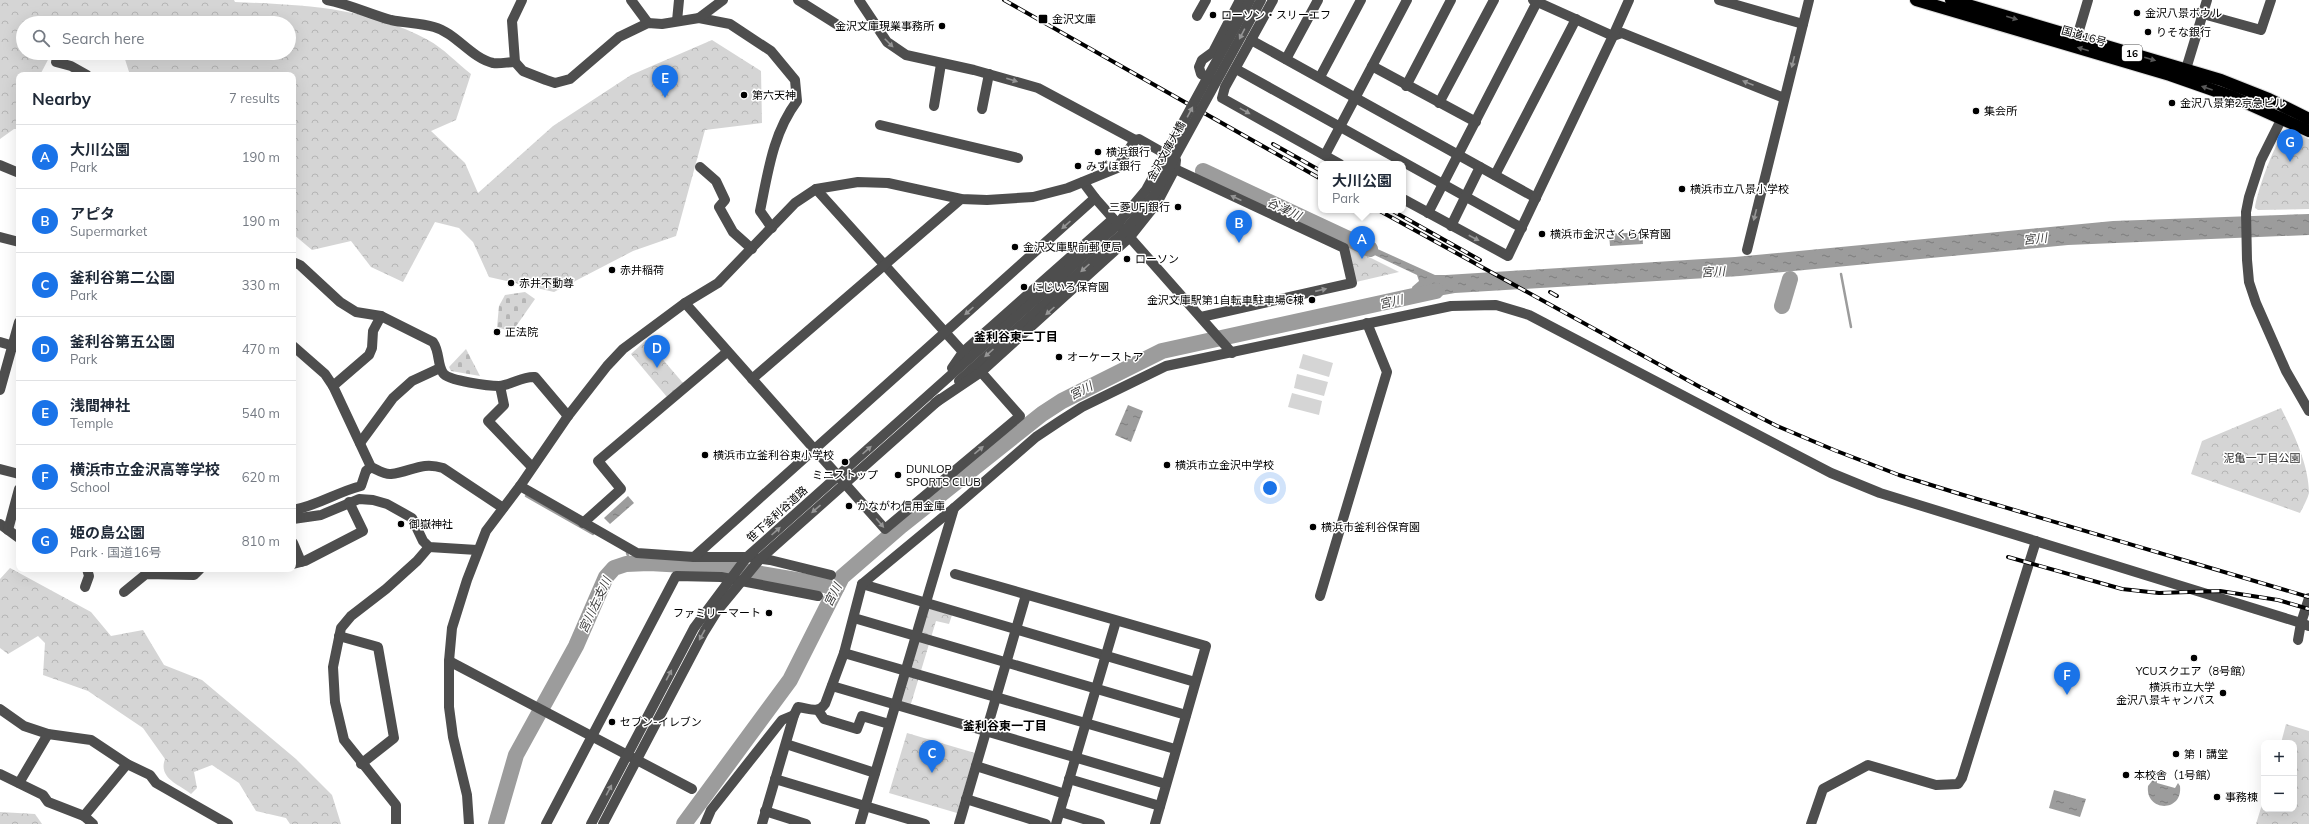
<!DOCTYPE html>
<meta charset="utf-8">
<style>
:root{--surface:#fff;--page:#f2f2f3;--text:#1f2937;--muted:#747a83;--line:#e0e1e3;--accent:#1a73e8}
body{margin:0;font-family:Mulish,"Noto Sans JP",sans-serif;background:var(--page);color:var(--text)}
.controls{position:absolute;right:12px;bottom:12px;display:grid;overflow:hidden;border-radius:8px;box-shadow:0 4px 16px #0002}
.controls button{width:36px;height:36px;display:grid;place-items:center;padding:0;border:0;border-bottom:1px solid var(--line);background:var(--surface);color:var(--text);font:20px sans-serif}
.you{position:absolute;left:1270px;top:488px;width:14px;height:14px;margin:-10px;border:3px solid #fff;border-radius:50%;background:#1a73e8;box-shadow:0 0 0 6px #1a73e833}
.badge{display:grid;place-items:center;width:26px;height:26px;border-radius:50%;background:var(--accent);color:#fff;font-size:13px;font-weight:700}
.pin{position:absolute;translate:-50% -33px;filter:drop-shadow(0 1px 2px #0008)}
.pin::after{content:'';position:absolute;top:21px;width:14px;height:12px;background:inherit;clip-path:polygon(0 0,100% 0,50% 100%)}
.popup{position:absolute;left:1318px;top:161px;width:88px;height:52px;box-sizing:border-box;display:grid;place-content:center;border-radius:8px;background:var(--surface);filter:drop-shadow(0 1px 3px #0005);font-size:13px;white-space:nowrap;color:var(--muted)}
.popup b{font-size:15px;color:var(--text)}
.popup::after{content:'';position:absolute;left:50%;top:100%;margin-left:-8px;border:8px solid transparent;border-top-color:var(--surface)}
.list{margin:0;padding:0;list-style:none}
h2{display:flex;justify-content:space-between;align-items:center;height:52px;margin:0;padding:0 16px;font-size:17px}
h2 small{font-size:13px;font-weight:400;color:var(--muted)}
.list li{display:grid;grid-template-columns:26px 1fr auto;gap:12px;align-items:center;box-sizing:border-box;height:64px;padding:0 16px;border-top:1px solid var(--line)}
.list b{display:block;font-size:15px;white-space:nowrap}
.list p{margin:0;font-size:13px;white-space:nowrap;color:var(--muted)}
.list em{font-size:13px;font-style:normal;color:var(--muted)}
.icon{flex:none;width:22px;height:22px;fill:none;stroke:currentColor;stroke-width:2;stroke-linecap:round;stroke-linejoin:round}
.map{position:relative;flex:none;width:2309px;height:824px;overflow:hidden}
.search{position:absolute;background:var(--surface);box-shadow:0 4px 16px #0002;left:16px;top:16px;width:280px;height:44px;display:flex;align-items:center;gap:10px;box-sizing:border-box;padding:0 14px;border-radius:22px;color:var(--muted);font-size:15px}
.panel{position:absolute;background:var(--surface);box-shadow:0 4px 16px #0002;left:16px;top:72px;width:280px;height:500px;border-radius:8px}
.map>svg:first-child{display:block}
</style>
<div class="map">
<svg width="2309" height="824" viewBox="0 0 2309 824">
<defs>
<pattern id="forest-crowns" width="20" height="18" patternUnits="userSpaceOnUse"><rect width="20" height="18" fill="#d5d5d5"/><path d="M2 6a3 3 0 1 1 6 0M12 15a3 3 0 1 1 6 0" fill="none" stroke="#b5b5b5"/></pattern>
<pattern id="cemetery-stones" width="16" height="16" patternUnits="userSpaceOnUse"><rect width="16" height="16" fill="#d5d5d5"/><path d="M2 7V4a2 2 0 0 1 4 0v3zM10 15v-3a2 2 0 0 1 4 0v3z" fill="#b5b5b5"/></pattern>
<pattern id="water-ripples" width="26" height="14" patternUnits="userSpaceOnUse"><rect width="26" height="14" fill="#9c9c9c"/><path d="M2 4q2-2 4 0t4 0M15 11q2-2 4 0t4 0" fill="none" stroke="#7d7d7d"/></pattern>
</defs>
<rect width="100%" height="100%" fill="#fff"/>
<g fill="url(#forest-crowns)">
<path d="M0,0H234L235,2C304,5 366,7 428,40C443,48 457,63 471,74L456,120L431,131L465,163L478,193L553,126L631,75L712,40L761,71L762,123L705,130L676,236L633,251L554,292L489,277L473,242L459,228L435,222L403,282L371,267L351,241L312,250L293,234V75H130L123,53H289V23H99L86,17L84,23H23V53H77L76,58L51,54L40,75H19V129H14L0,139Z"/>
<path d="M2291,131L2309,139V209L2258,210L2255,208C2256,195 2274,144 2283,135C2284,133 2289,132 2291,131Z"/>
<path d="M1347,246L1399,272L1356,282Z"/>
<path d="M646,340L683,383L667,397L631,354Z"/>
<path d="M2281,408C2293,432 2309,465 2309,493C2307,500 2303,507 2300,513L2191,474L2202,441Z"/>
<path d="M10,568L91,612L111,636L143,630L164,665L202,680L296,759L332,795L341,824H290L286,818L256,811L239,783L212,765L194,772L197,788L191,794C178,784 158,778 165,759L143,728L88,691L43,675L45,643L38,636L8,654L0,648V579Z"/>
<path d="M927,608L952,615L949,624L936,621L910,707L898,703Z"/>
<path d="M2286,724L2309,731V824H2256L2264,798V809H2294V743H2281Z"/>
<path d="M907,733L975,753L957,813L889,793Z"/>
<path d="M0,812L35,814L42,824H0Z"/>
</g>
<g fill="url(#cemetery-stones)">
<path d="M525,292L535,299L512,332L497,327L499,306L505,295Z"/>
<path d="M466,349L480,376L451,371L449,367Z"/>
</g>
<g fill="#d5d5d5">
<path d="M1303,354L1333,363L1329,377L1299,368Z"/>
<path d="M1297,374L1328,382L1324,396L1294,388Z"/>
<path d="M1292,393L1322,401L1319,415L1288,407Z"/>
</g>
<g fill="url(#water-ripples)">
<path d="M2309,214V235L2068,245L1740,276L1455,293L1415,300L1412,287L1419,281L1417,275L1349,243L1351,237L1435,275H1446L1735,257L2113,221Z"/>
<path d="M1642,232L1643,244L1610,246L1609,234Z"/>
<path d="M1128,405L1143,411L1131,442L1115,435Z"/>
<path d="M628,496L634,503L610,524L604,518Z"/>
<path d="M2156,776L2157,783L2175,788L2178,783L2180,786C2183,813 2145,812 2148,786Z"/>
<path d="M2054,790L2086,799L2080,817L2049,808Z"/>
</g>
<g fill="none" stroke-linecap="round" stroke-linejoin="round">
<g stroke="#9c9c9c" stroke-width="2.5">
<path d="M1841,274L1851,327"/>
<path d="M526,496L593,534"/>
<path d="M627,553L631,564"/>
</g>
<g stroke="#9c9c9c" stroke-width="16">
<path d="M1203,171L1370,249"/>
<path d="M1782,306L1790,279"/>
<path d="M496,824L516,755L576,646L606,577L614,568L626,564L649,563L721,567L837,587"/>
<path d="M684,824L790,680L842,577L901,526L1042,414L1062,401L1162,351L1436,291"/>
</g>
<defs>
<g id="highway">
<path d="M1916,0L2170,75L2233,97L2309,131"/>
<path d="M1951,0L2221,80L2269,99L2309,119"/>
</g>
</defs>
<use href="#highway" stroke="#dbdbdb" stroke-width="14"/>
<g stroke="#4e4e4e" stroke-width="10">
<path d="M327,0C349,4 369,14 391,20C405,23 420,23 434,27C456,33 471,58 493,63C500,64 508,62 515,62"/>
<path d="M522,0L512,21L515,62L523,71L546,80L555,83L570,79L619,37L648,23L662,24L699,18L730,24L771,51L795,80L797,101C773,133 768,172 760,211L772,228"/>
<path d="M631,0L648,23"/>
<path d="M798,0L841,27"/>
<path d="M859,0L887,42L906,55L974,70L1038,88L1135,140"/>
<path d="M1273,0L1225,87L1222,98L1340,164"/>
<path d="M1533,0L1613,36L1622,33L1784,98"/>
<path d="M1719,0L1803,24"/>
<path d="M2203,14L2261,30L2271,0"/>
<path d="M1197,16L1206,0"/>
<path d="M699,18L723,0"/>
<path d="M677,21L679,0"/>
<path d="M2077,37L2088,0"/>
<path d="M1251,40L1536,198"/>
<path d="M1286,59L1318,0"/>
<path d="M56,62L71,66L87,75"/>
<path d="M1372,66L1476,122"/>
<path d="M1236,69L1522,228"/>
<path d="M2186,69L2207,0"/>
<path d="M1320,77L1361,0"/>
<path d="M1215,81L1201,74L1199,67L1202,60L1213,52L1240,0"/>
<path d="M1406,86L1451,0"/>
<path d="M1439,103L1494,0"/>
<path d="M934,106L941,64"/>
<path d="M982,109L989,74"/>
<path d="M2285,112L2261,160L2249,197L2246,212L2247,260L2249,282L2256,303L2286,371L2309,411"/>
<path d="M880,125L1018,158"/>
<path d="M1325,155L1407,0"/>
<path d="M0,165L19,173"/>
<path d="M700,167L716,181L725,200L719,207L733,232L752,249"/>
<path d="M1175,169L1344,248L1352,283L1201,317"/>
<path d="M1495,175L1576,19"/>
<path d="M1083,182L1095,198L1232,353"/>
<path d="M816,189L963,352"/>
<path d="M1403,199L1508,256L1613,36L1629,0"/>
<path d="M1428,213L1537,2"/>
<path d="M1451,226L1480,167"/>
<path d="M0,237L19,242"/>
<path d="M1747,250L1809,0"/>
<path d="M293,262L300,265L340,302L356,312L381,316L433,342C440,352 437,364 443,373C448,381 490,386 499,386C512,385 522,376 535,377L568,416"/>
<path d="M685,303L885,529L1020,416L981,372"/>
<path d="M0,342L17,347"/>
<path d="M293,346L325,374L333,386L371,467C376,469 385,475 391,474C411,472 421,461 443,468L503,508"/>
<path d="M952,368L963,352L1113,219"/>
<path d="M752,379L961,199"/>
<path d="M959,381L1060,290"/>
<path d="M333,386L369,355L372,348L373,331L381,316"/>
<path d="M500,386L504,405L488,421L532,467"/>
<path d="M0,390L19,322"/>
<path d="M360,443L393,398L412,381L440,368"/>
<path d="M0,469L19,474"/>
<path d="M520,486L637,553L694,557H747L770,560L831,575"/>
<path d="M293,510C317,506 337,492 361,486L366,471L371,467"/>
<path d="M293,519L321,515L359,499L373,500L387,504L412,518L423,541L429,547L477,550"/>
<path d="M583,523L621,489L598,461L727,352"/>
<path d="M0,524L19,538"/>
<path d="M8,530L19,489"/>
<path d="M293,543L301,562"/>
<path d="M694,557L1095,198"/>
<path d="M293,564L305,561L363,531L349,502"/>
<path d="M955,574L1206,646L1155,824"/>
<path d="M862,584L1195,682"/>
<path d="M85,587L89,576L87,569"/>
<path d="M124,592L146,574L194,575L200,569"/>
<path d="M1320,596L1387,372L1367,323"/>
<path d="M854,618L1186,715"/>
<path d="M339,636L378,647L394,738L361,764"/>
<path d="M2298,640L2301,623L2309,626"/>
<path d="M844,653L1175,749"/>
<path d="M449,661L692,789"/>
<path d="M832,686L1166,784"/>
<path d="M0,709L24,726L48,734L91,740L127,764L150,775L156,783L228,824"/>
<path d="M818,710L824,719L857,729L862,716L889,724"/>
<path d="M786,744L875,773"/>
<path d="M976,766L1065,794"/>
<path d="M0,774L43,795L48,802L84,816"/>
<path d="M775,779L925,824"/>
<path d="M1069,779L1160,806"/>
<path d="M19,783L48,734"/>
<path d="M966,799L1046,824"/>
<path d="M765,811L806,824"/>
<path d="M1061,812L1100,824"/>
<path d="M93,824L84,816L127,764"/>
<path d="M396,824V805L344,740L335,702L333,667L341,628L351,616L386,589L417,561L429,547"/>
<path d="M469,824L467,795L453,737L449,707V661L452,628L467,580L486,531L520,486L568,416L607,366L623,349L685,303L718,283L795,203L816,189L858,182L888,183L961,199L987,200L1033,197L1068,188L1117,168L1135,140L1139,139L1176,160L1175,169L1157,203L1130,237L981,372L935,403"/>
<path d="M546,824L676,576L721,577L818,596"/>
<path d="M591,824L694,628L747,557L1054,283"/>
<path d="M603,824L704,632L717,611L760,559L940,399"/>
<path d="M705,824L711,810L782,720L794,715"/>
<path d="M762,824L794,715L798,707C808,708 818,714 825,704L844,653L862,584L954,508L1036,437L1060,421L1082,407L1166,366L1451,306L1496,305L1529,315L1831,473L1880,493L2301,623L2309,598"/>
<path d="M860,824L954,508"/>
<path d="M959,824L1026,595"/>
<path d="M1056,824L1116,621"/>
<path d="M1811,824L1823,789L1868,765L1936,785L1958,784L1962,778L2036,541"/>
</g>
<use href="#highway" stroke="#000" stroke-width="12"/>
<defs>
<g id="rail">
<path d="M1004,0L1321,179"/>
<path d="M1273,144L1321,171"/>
<path d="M1378,210L1700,387L1777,426L1834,450L1899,475L1960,494L2309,597"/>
<path d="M1391,210L1480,260"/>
<path d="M1550,292L1557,296"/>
<path d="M2008,557L2122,589L2159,593L2220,591L2278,600L2309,609"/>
</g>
</defs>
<use href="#rail" stroke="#000" stroke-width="4"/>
<use href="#rail" stroke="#fff" stroke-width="2.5" stroke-dasharray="8" stroke-linecap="butt"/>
<g stroke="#4e4e4e" stroke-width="10">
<path d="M1054,283L1115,227L1146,190L1250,0"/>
<path d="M1060,290L1122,234L1154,195L1261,0"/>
</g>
</g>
<defs><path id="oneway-solid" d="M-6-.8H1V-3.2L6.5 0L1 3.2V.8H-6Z"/></defs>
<g fill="#595959">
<use href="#oneway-solid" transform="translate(2012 18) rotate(16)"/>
<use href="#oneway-solid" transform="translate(2083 49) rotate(-164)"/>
<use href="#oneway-solid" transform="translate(2150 59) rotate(16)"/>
<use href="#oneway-solid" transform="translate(2207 88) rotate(-161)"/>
</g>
<g fill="#959595">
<use href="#oneway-solid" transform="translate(1242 34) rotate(118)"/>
<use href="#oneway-solid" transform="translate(889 43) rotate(45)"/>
<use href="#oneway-solid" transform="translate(1793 62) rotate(104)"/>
<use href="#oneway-solid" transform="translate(1012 80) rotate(17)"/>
<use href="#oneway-solid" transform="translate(1748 83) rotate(-158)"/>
<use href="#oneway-solid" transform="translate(1245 111) rotate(29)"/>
<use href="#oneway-solid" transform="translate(1190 112) rotate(-62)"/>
<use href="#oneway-solid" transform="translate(1236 198) rotate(-155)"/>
<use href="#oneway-solid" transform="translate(1755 215) rotate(104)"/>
<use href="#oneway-solid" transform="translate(1066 225) rotate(138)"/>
<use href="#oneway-solid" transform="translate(1474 238) rotate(28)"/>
<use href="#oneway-solid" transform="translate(1085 268) rotate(138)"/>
<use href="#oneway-solid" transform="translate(1321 290) rotate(-13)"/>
<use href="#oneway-solid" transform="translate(969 311) rotate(138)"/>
<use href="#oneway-solid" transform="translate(1050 311) rotate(138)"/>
<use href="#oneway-solid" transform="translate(989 353) rotate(138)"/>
<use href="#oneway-solid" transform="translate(867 450) rotate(-42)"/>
<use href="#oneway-solid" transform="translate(979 450) rotate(-40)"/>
<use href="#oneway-solid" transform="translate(816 509) rotate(139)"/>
<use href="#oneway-solid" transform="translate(880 523) rotate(49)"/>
<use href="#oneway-solid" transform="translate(776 531) rotate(-42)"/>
<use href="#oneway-solid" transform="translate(702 635) rotate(119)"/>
<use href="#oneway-solid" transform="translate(669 675) rotate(-62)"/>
<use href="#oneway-solid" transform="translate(609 790) rotate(-62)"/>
</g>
<g fill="#000" stroke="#fff" stroke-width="1.5">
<circle cx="2137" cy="13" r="4"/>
<circle cx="1213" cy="15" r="4"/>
<rect x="1038" y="14" width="10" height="10" rx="2"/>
<circle cx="942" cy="26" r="4"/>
<circle cx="2148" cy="32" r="4"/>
<circle cx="744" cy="95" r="4"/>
<circle cx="2172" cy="103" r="4"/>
<circle cx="1976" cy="111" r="4"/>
<circle cx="1098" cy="152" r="4"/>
<circle cx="1078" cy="166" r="4"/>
<circle cx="1682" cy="189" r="4"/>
<circle cx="1178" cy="207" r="4"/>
<circle cx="1542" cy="234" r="4"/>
<circle cx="1015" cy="247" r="4"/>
<circle cx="1127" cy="259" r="4"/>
<circle cx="612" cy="270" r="4"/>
<circle cx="511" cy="283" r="4"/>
<circle cx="1024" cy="287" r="4"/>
<circle cx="1312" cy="300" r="4"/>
<circle cx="497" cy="332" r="4"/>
<circle cx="1059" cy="357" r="4"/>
<circle cx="705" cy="455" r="4"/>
<circle cx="845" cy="462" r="4"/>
<circle cx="1167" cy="465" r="4"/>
<circle cx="898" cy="475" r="4"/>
<circle cx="849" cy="506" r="4"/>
<circle cx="401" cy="524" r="4"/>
<circle cx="1313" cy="527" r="4"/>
<circle cx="769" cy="613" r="4"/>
<circle cx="2194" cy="658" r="4"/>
<circle cx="2223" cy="693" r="4"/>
<circle cx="612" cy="722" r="4"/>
<circle cx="2176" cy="754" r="4"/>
<circle cx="2126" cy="775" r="4"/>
<circle cx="2217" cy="797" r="4"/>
</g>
<g text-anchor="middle" stroke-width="3" stroke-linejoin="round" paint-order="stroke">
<rect fill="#fff" stroke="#4c4c4c" stroke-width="1" x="2122" y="45" width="20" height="16" rx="3"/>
<g font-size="10" font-weight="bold" fill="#000">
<text x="2132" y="57">16</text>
</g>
<g font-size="11" fill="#000" stroke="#fff" text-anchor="start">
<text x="2145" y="17">金沢八景ボウル</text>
<text x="1221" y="19">ローソン・スリーエフ</text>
<text x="1052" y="23">金沢文庫</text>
<text x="934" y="30" text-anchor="end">金沢文庫現業事務所</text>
<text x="2156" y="36">りそな銀行</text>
<text x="752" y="99">第六天神</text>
<text x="2180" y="107">金沢八景第2京急ビル</text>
<text x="1984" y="115">集会所</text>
<text x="1106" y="156">横浜銀行</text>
<text x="1086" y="170">みずほ銀行</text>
<text x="1690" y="193">横浜市立八景小学校</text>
<text x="1170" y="211" text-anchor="end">三菱UFJ銀行</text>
<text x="1550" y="238">横浜市金沢さくら保育園</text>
<text x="1023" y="251">金沢文庫駅前郵便局</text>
<text x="1135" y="263">ローソン</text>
<text x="620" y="274">赤井稲荷</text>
<text x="519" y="287">赤井不動尊</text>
<text x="1032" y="291">にじいろ保育園</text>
<text x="1304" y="304" text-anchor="end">金沢文庫駅第1自転車駐車場C棟</text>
<text x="505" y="336">正法院</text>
<text x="1067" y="361">オーケーストア</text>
<text x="713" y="459">横浜市立釜利谷東小学校</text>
<text x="1175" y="469">横浜市立金沢中学校</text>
<text x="906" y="473">DUNLOP<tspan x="906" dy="13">SPORTS CLUB</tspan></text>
<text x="845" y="479" text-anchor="middle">ミニストップ</text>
<text x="857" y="510">かながわ信用金庫</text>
<text x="409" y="528">御嶽神社</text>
<text x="1321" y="531">横浜市釜利谷保育園</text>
<text x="761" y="617" text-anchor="end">ファミリーマート</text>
<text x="2194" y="675" text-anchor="middle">YCUスクエア（8号館）</text>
<text x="2215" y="691" text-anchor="end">横浜市立大学<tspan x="2215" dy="13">金沢八景キャンパス</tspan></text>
<text x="620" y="726">セブン-イレブン</text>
<text x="2184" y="758">第Ⅰ講堂</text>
<text x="2134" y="779">本校舎（1号館）</text>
<text x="2225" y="801">事務棟</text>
</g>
<g font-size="11" fill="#000" stroke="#fff">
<text transform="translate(2084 36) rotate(16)" y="4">国道16号</text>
<text transform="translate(1166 151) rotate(-61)" y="4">金沢文庫大橋</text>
<text transform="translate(777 514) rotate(-42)" y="4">笹下釜利谷道路</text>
</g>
<g font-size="11" fill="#2c2c2c" stroke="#fff">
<text x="2262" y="462">泥亀一丁目公園</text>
</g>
<g font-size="12" font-style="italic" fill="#3d3d3d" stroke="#fff">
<text transform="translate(1284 209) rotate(25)" y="4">谷津川</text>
<text transform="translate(2035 239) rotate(-6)" y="4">宮川</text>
<text transform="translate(1713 272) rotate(-4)" y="4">宮川</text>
<text transform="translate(1391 302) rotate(-13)" y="4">宮川</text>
<text transform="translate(1081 391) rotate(-27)" y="4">宮川</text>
<text transform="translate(833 595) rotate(-63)" y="4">宮川</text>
<text transform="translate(595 605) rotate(-65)" y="4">宮川左支川</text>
</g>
<g font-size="12" font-weight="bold" fill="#000" stroke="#fff">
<text x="1016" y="341">釜利谷東二丁目</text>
<text x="1005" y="730">釜利谷東一丁目</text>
</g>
</g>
</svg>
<div class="controls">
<button>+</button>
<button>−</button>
</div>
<div class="you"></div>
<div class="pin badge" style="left:1362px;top:259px">A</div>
<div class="popup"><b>大川公園</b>Park</div>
<div class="pin badge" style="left:1239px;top:243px">B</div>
<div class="pin badge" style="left:932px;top:773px">C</div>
<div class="pin badge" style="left:657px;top:368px">D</div>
<div class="pin badge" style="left:665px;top:98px">E</div>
<div class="pin badge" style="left:2067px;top:695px">F</div>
<div class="pin badge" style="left:2290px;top:162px">G</div>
<div class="search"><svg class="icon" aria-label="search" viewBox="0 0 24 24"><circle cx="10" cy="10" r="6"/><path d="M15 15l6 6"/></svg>Search here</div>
<section class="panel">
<h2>Nearby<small>7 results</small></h2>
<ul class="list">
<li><span class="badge">A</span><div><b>大川公園</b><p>Park</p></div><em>190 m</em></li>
<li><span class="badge">B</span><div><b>アピタ</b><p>Supermarket</p></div><em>190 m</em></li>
<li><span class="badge">C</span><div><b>釜利谷第二公園</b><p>Park</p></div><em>330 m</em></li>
<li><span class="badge">D</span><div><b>釜利谷第五公園</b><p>Park</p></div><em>470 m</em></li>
<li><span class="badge">E</span><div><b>浅間神社</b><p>Temple</p></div><em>540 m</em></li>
<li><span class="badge">F</span><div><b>横浜市立金沢高等学校</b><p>School</p></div><em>620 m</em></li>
<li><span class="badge">G</span><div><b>姫の島公園</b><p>Park · 国道16号</p></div><em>810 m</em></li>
</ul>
</section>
</div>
